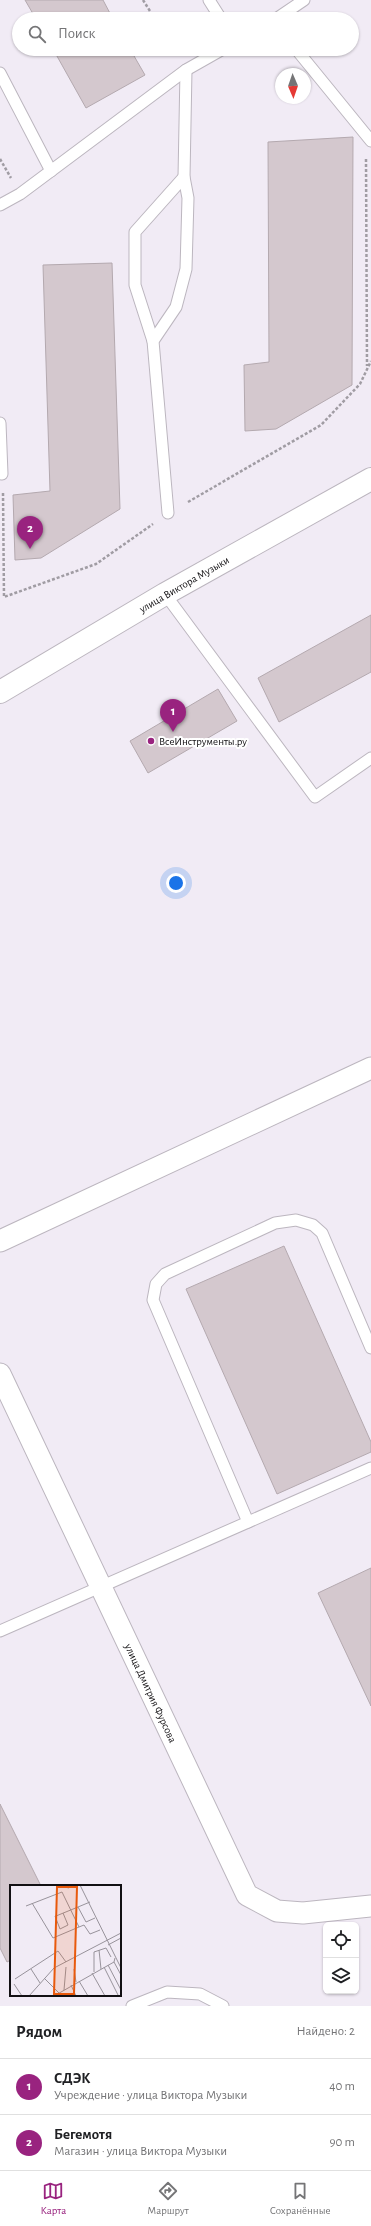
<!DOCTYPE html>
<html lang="ru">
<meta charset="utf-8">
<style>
:root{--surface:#fff;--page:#f6f6f6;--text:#202124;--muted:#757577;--line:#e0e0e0;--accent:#99237f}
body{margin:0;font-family:"Alegreya Sans",sans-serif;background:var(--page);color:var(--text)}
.controls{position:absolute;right:12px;bottom:12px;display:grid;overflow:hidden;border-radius:6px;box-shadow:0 1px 3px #0004}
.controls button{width:36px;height:36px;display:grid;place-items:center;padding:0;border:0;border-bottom:1px solid var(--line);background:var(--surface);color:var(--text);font:20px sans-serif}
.compass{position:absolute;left:275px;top:68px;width:36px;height:36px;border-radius:50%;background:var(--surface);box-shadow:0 1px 3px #0004;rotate:178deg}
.you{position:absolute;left:176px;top:883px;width:14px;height:14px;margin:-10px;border:3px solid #fff;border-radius:50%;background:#1a73e8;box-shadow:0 0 0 6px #1a73e833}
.badge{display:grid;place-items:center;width:26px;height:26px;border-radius:50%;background:var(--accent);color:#fff;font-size:13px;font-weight:700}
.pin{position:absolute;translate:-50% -33px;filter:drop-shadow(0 1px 2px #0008)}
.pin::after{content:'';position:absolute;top:21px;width:14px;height:12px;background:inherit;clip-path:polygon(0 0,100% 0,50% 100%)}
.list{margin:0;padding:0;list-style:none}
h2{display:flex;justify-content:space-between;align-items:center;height:52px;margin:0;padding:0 16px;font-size:17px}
h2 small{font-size:13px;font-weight:400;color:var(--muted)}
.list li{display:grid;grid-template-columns:26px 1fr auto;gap:12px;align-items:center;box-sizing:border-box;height:56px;padding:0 16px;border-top:1px solid var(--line)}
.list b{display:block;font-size:15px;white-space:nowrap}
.list p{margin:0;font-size:13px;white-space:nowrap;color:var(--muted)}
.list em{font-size:13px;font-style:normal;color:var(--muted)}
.icon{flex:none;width:22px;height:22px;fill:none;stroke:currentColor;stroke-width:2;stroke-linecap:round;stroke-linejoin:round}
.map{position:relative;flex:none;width:371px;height:2006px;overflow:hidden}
.search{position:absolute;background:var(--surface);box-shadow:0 1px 3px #0004;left:12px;right:12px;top:12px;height:44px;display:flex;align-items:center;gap:10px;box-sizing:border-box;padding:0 14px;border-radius:22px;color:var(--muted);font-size:15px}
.sheet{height:164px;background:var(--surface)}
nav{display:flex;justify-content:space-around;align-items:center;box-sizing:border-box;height:56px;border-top:1px solid var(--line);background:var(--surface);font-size:11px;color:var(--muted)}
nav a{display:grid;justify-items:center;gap:2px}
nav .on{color:var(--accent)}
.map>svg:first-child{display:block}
</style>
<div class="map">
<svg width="371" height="2006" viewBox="0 0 371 2006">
<rect width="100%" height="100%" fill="#f1ebf5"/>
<g fill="#d4c8ce" stroke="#b4a9af">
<path d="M25,0H103L113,19H36Z"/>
<path d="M53,49H130L145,75L86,108Z"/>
<path d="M353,137L352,385L276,429L245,431L244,365L269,362L268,142Z"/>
<path d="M112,263L120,509L41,558L15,560L13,495L50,491L43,265Z"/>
<path d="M371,615V672L279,722L258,678Z"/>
<path d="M218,689L237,721L148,773L130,741Z"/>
<path d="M284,1246L371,1442V1452L277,1494L186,1289Z"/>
<path d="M371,1568V1706L318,1593Z"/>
<path d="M0,1804L41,1886H11V1960L7,1962L0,1948Z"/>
</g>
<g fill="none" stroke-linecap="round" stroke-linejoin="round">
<defs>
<g id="lane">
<path d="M209,0L221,19"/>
<path d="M276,19L304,0"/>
<path d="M296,49L371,141"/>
<path d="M0,73L51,171"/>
<path d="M0,205L20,194L186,70L223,49"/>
<path d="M153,341L135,285V232L184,177"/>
<path d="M0,423L2,474"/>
<path d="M168,513L153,341L176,307L186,269L188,198L184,177L186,70"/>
<path d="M165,594L315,797L371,758"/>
<path d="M248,1522L153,1300L156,1284L165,1274L275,1223L296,1220L313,1225L322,1233L371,1348"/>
<path d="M0,1631L371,1468"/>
<path d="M132,2006L167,1992L200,1994L223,2006"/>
</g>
<g id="street">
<path d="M0,1241L371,1068"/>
<path d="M0,1374L247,1895L277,1911L303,1913L371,1906"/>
</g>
<path id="secondary" d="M0,692L165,594L371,479"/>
</defs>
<use href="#lane" stroke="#bcb6bf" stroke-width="13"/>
<use href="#street" stroke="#bcb6bf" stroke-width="23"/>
<use href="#secondary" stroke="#bcb6bf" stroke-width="24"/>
<g stroke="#a09ca3" stroke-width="2.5" stroke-dasharray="3 2" stroke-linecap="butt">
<path d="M143,0L155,19"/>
<path d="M173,49L176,54"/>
<path d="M0,159L11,178"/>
<path d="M366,159L367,366"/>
<path d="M3,493L4,597L96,564L153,524"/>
<path d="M188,502L321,425L360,384L371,361"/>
</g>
<use href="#lane" stroke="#fff" stroke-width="11"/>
<use href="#street" stroke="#fff" stroke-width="21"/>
<use href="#secondary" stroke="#fff" stroke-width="22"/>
</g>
<circle fill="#99237f" stroke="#fff" stroke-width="1.5" cx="151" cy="741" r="4"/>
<g text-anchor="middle" stroke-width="4" stroke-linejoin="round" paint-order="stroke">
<g font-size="11" fill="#121013" stroke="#fff">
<text transform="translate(184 584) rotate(-30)" y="4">улица Виктора Музыки</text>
<text transform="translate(151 1693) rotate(65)" y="4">улица Дмитрия Фурсова</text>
</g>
<g font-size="11" fill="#121013" stroke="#fff" text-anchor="start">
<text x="159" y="745">ВсеИнструменты.ру</text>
</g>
</g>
<g transform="translate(10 1885)">
<rect width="111" height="111" fill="#f1ebf5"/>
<path fill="none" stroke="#98939b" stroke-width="1" d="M54,0L58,3L66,0M70,0L111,83M80,17L68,22L76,37L85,33M22,18L43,53L69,42M16,21L52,7L69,42L74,40L80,49L90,45M53,28L58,40L50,44L45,31H46L68,22M98,60L111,53M89,65L91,84M104,77L111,90M98,80L111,105M94,82L108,110M21,84L30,98M64,84L66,97M84,87V67L96,63L101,72M82,88L95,111M34,93L49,108M5,94L48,66L56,77M69,96L78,111M4,99L12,111M61,100L66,111M54,105L56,82M19,111L44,83L111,48M44,111L104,77L105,73"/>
<path fill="#e8590c" fill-opacity="0.15" stroke="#e8590c" stroke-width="2" d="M47,2H67L64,109H44Z"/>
<rect width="111" height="111" fill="none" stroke="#121013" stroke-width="2"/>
</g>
</svg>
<div class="controls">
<button><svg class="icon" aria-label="locate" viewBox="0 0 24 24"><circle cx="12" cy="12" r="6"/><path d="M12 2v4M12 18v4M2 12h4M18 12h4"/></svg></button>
<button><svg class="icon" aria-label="layers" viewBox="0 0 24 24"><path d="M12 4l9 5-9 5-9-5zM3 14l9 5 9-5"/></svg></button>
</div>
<svg class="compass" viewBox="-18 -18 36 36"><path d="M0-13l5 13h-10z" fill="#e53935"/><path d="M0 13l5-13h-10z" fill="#757577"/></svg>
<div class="you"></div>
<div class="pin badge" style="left:173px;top:732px">1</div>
<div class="pin badge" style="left:30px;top:549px">2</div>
<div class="search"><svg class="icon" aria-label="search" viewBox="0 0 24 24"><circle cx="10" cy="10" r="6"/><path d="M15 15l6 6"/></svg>Поиск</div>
</div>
<section class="sheet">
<h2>Рядом<small>Найдено: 2</small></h2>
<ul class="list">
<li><span class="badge">1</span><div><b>СДЭК</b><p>Учреждение · улица Виктора Музыки</p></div><em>40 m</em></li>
<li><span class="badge">2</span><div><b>Бегемотя</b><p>Магазин · улица Виктора Музыки</p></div><em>90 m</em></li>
</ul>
</section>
<nav>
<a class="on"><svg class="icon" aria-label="map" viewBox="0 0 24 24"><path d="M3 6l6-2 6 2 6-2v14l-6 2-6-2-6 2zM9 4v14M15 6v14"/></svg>Карта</a>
<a><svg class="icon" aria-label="directions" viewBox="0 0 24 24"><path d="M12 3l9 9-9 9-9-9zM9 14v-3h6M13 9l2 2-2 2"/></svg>Маршрут</a>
<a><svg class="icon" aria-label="saved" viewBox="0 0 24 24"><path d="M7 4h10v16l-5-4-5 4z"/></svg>Сохранённые</a>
</nav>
